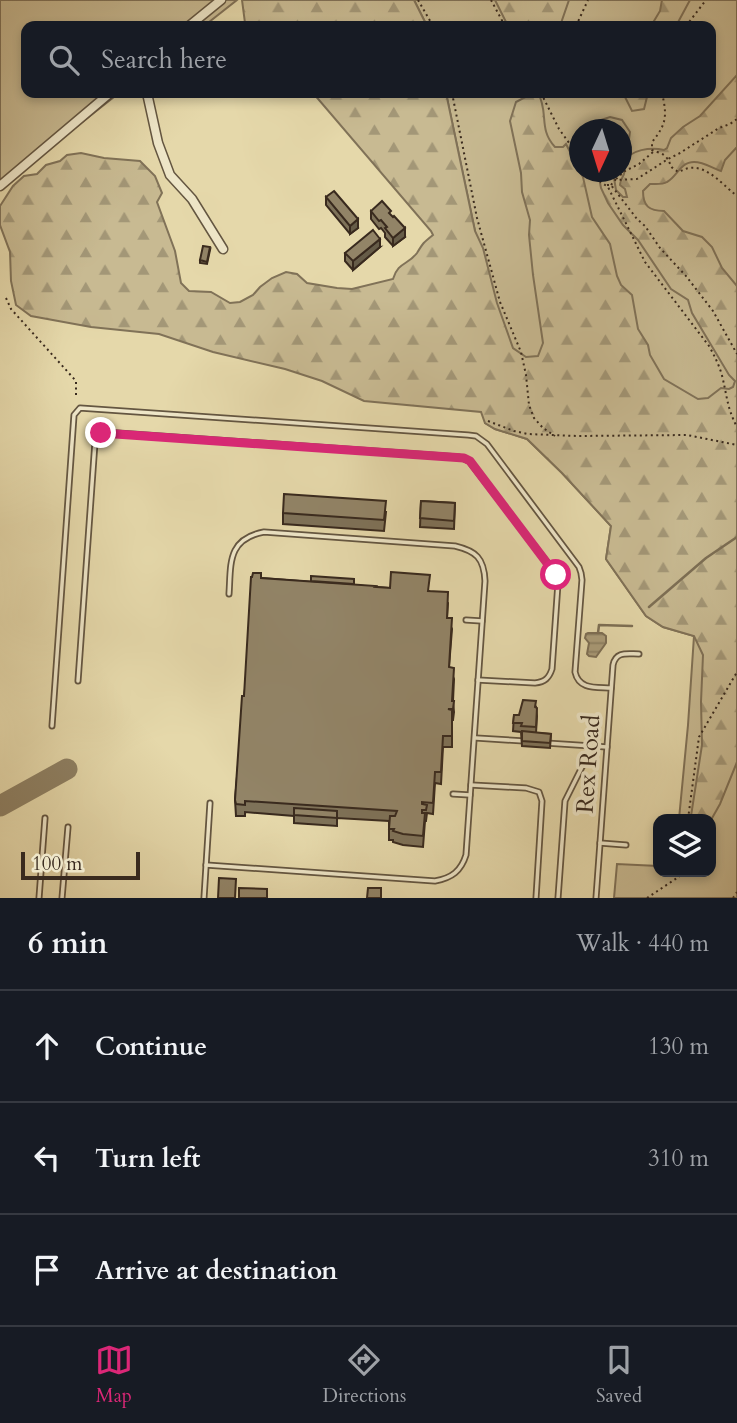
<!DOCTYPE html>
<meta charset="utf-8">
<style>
:root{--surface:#171b24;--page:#242831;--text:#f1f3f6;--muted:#9ea1a6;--line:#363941;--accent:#db2777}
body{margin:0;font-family:Cardo,serif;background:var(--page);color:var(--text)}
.controls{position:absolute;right:21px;bottom:21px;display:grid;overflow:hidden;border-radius:14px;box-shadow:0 4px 10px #0003}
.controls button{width:63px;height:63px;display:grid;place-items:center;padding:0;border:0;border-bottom:2px solid var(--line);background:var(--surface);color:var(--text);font:35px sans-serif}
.compass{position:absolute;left:569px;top:119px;width:63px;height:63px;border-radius:50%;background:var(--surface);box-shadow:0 4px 10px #0003;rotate:184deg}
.scale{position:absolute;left:21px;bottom:18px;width:119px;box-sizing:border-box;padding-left:7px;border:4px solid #392a1e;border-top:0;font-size:19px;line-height:24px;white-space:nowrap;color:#392a1e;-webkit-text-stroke:5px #eee6c8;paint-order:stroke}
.stop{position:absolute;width:21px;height:21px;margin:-16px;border:5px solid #db2777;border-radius:50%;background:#fff}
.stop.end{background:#db2777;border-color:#fff;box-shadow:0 2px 7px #0008}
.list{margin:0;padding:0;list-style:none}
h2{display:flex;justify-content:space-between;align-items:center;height:91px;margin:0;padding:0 28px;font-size:30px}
h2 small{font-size:23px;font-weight:400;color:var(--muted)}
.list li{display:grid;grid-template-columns:46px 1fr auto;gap:21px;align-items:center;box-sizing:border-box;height:112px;padding:0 28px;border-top:2px solid var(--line)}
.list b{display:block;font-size:26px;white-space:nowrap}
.list em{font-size:23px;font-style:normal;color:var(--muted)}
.icon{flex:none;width:38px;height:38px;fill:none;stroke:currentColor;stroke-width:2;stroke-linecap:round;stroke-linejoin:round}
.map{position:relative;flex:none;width:737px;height:898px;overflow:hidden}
.search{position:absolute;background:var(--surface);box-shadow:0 4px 10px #0003;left:21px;right:21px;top:21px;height:77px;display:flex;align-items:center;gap:18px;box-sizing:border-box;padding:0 24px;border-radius:14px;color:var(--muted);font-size:26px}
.sheet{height:427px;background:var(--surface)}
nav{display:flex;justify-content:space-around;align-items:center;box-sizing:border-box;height:98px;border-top:2px solid var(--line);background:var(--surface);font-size:19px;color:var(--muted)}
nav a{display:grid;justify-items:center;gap:4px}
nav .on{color:var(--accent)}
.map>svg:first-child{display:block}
</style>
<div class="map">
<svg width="737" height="898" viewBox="0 0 737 898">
<defs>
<pattern id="forest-firs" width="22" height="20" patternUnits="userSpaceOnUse" patternTransform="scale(1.75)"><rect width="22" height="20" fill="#c8ba92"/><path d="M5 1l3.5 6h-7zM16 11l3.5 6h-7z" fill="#a39777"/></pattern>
<pattern id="water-rules" width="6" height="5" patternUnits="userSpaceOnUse" patternTransform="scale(1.75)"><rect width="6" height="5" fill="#ab9d7a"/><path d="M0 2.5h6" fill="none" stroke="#8c8063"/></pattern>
</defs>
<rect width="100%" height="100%" fill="#e5d8aa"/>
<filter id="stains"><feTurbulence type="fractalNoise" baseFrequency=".00286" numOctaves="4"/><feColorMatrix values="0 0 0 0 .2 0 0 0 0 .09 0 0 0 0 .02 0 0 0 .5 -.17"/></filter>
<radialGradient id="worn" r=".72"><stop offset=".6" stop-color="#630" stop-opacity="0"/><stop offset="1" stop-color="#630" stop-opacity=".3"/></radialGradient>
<g fill="#c8ba92" stroke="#807258" stroke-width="2" fill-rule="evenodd">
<path d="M0,0H237L204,26H26V93H119L0,187Z"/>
<path d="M414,0H737V898H614L617,864L658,866V872H711V819H679L688,725L694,636L663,627L646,616L606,559L611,526L562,473L527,439L495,429L485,423L475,231L446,93H711V26H427ZM580,130H622V172H580Z"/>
</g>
<g fill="url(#forest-firs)" stroke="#807258" stroke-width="2">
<path d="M242,0H414L427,26H250L245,23Z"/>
<path d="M495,0H569L560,26H508Z"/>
<path d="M662,0H690L676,26H651L660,11Z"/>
<path d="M737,75V147L725,160L721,171C712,168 704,162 694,162C680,162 677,177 667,182C662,185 656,184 650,184L643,191C643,206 649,211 664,211L683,231L702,237L712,247L722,268L737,286V762L720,804L711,820L692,819L691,816L702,745L701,702L703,655L694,636L663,627L646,616L606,559L611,526L562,473L527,439L495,429L485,423L481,412L364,401L322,381L285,369L213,352L159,334L91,327L31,316L16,305L11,281L10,252L0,225V206L13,186L24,176L37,174L46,165L60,161L67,155L81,153L104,158L140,161L155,176L162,193L157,202L175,251L181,283L189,291L211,292L230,303L240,302L253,295L260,287L272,278L286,272L297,274L307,283L337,288L352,289L393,279C398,262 408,265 417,253C423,243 423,243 433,235L431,231L313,93H446L475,231L483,248L497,303L513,348L526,357L538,356L543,343L533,275L529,235L530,220L522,192L521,173L510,121L516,102L531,94L538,93C549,112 538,129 555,147H563L566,144L583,177L592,217L610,244L617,276L621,285L632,295L638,329L648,345L650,355L664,379L698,399L708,398L721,388L729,389L733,387L735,381L729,375L692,313L688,300L671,289L638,240L623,225L608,203L601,188L598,172H613L616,190L623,197H627L625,189L620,185C620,183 623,176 624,174C625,167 622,170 624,163C629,149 652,147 664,150L667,148L671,138L683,127L700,116Z"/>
<path d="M623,93H648L644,109L632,111Z"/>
<path d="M610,117L622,120L630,132L628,146L622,148V130L588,129V127L598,121Z"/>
</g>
<path fill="url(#water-rules)" stroke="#7d6f55" stroke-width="2" d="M588,633H602L606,636V643L596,657L589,656L587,654L589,643L585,638L586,634Z"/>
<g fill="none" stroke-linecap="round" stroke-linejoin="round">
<g stroke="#7d6f55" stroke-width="2.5">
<path d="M649,607L706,558L737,537"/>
<path d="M598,633L599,625L632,626"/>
</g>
<path stroke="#8f8164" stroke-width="21" d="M0,806L67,769"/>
<defs>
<g id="service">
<path d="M466,620L482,621"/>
<path d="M78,681L95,442L97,436L104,432L459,457L469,461L553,570L558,578V583L552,669C549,678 545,682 535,683L478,680"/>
<path d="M52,726L74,415L80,408L468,435L476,436L487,444L579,567L581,573L582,580L575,672C579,690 596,687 611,688"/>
<path d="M476,738L524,741"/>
<path d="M546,743L607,747"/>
<path d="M471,785L526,788L539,792L542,801L536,898"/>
<path d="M453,794L470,795"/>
<path d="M600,843L626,845"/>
<path d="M206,865L435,881C452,878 461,871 466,855L485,581C484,558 476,551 455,546L264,532C227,539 231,564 229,594"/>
<path d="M39,898L45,818"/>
<path d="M62,898L68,827"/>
<path d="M204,898L210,803"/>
<path d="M558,898L565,801L582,767L597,746"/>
<path d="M596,898L613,665C616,651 627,654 639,654"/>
</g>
<g id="minor">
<path d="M189,26L221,0"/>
<path d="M147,93L158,143L170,175L192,199L223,249"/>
<path d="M0,186L110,93"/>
</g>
</defs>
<use href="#service" stroke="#645641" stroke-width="7"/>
<use href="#minor" stroke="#645641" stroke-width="11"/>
<g stroke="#392a1e" stroke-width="2" stroke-dasharray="2 3.5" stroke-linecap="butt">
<path d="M418,0L433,26"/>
<path d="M491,0L505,26"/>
<path d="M576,26L588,0"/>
<path d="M686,26L706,0"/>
<path d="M452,93L477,218L500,302L521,352L526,375L529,405L534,418L543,428L555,436"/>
<path d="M541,93L559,129L580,158"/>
<path d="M662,93C667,115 667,124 652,142V150C656,152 663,153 666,157C672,164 668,167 679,172C702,158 719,182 737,196"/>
<path d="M586,172L608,187L645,262L709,346C714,355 718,363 721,372C727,393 726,406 737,427"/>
<path d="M616,179L625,171L639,164L653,152"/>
<path d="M607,185H611L637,219L645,226L660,248L686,276L713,311L737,354"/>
<path d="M611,185L615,180L637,179L668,159L680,153L719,128L730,124L737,119"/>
<path d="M6,298L11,309L76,381V395"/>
<path d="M488,421L514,431L528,434L577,436L687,435L737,445"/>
<path d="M688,819L699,737L737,672"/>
<path d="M647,898L680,876L681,872"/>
<path d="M733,898L737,892"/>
</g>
<use href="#service" stroke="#eee6c8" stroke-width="3.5"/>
<use href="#minor" stroke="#eee6c8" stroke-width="8"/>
</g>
<g fill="#7e7259" stroke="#392a1e" stroke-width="2">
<path d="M326,197L358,228L350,234L326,205Z"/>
<path d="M371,211L405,237L393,246L385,237V233L381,228L379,229L371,219Z"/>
<path d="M380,247L353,270L345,261V253Z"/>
<path d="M210,250L207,264L200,263V260Z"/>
<path d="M421,501L455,503L454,529L420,527Z"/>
<path d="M386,512L384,531L283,524V513Z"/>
<path d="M261,578L429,591L448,603L447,618L452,629L449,667L454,679L453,701L454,712L453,720H452V747H443L441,784L435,783L433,814L427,813L426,821H425L423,847L403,845L393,842V840H389V821L337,818V826L294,823V816L245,812V816H236L235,800L244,696Z"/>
<path d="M536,707L537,716L536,733L551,734L550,748L522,746L521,732L513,731L514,715H519Z"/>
</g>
<g fill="#665c48" stroke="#392a1e" stroke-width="2">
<path d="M358,219V228L350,234V226Z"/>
<path d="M405,228V237L393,246V238Z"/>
<path d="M380,239V247L353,270V261Z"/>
</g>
<g fill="#928467" stroke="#392a1e" stroke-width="2">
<path d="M334,191L358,219L350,226L326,197Z"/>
<path d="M382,201L391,211L389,213L393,217L394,216L405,228L393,238L385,228L387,227L381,220L379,221L371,211Z"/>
<path d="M373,230L380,239L353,261L345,253Z"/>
<path d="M203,246L210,247L207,262L200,260Z"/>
<path d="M284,494L386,501L384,520L283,513Z"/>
<path d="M421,501L455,503L454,521L420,518Z"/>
<path d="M391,572L430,575L428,591L448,592L447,618H452L449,667L454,668L452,701H454L453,709H448L452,710V736H443L441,772H435L433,803L422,802V804L427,805L426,810H422V813H425L423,836L403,834L393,831L394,829H389L390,816H395L397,811L245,801V805L236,804L235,800L242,696H244L251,577H252L253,573H261V578L376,586L375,587L390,588Z"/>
<path d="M311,576L354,579V584L311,581Z"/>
<path d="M523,700L536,701L535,707L537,708L536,727L521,726L522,723H513L514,715H519Z"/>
<path d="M522,731L551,734L550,743L522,741Z"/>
<path d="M294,808L337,811V818L294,815Z"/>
<path d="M219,878L236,879L235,898H218Z"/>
<path d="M239,888L267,889V898H239Z"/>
<path d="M368,888H381V898H367Z"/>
</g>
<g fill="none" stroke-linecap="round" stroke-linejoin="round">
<path stroke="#db2777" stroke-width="9" d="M101,433L464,458L470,461L473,465L556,575"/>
</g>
<g text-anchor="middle" stroke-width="7" stroke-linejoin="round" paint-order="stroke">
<g font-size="24" fill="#392a1e" stroke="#eee6c8">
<text transform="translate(588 764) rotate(-86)" y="8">Rex Road</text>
</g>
</g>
<rect width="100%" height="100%" filter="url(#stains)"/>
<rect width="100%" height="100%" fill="url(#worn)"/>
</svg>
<div class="controls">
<button><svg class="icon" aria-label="layers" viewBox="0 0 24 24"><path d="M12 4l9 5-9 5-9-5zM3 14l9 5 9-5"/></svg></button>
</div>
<svg class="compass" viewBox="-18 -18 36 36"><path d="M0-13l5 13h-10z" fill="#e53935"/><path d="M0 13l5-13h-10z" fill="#9ea1a6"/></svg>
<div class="scale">100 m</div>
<div class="stop" style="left:556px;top:575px"></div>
<div class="stop end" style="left:101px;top:433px"></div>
<div class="search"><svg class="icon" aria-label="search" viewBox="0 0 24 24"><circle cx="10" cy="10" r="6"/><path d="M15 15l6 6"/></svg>Search here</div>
</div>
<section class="sheet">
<h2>6 min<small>Walk · 440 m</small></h2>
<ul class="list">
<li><svg class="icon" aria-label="ahead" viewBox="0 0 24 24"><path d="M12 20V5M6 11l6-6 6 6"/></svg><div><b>Continue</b></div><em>130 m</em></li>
<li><svg class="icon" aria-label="left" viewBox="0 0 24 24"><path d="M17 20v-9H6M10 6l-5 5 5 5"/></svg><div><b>Turn left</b></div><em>310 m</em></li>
<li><svg class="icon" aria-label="arrive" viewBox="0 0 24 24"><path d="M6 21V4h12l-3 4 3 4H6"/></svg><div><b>Arrive at destination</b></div></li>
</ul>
</section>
<nav>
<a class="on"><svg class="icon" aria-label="map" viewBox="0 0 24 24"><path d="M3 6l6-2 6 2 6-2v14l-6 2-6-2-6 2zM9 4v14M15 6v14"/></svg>Map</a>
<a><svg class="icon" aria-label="directions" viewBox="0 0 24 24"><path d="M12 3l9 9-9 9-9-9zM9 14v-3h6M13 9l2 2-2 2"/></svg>Directions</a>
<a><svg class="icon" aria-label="saved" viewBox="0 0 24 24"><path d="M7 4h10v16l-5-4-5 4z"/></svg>Saved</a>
</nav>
